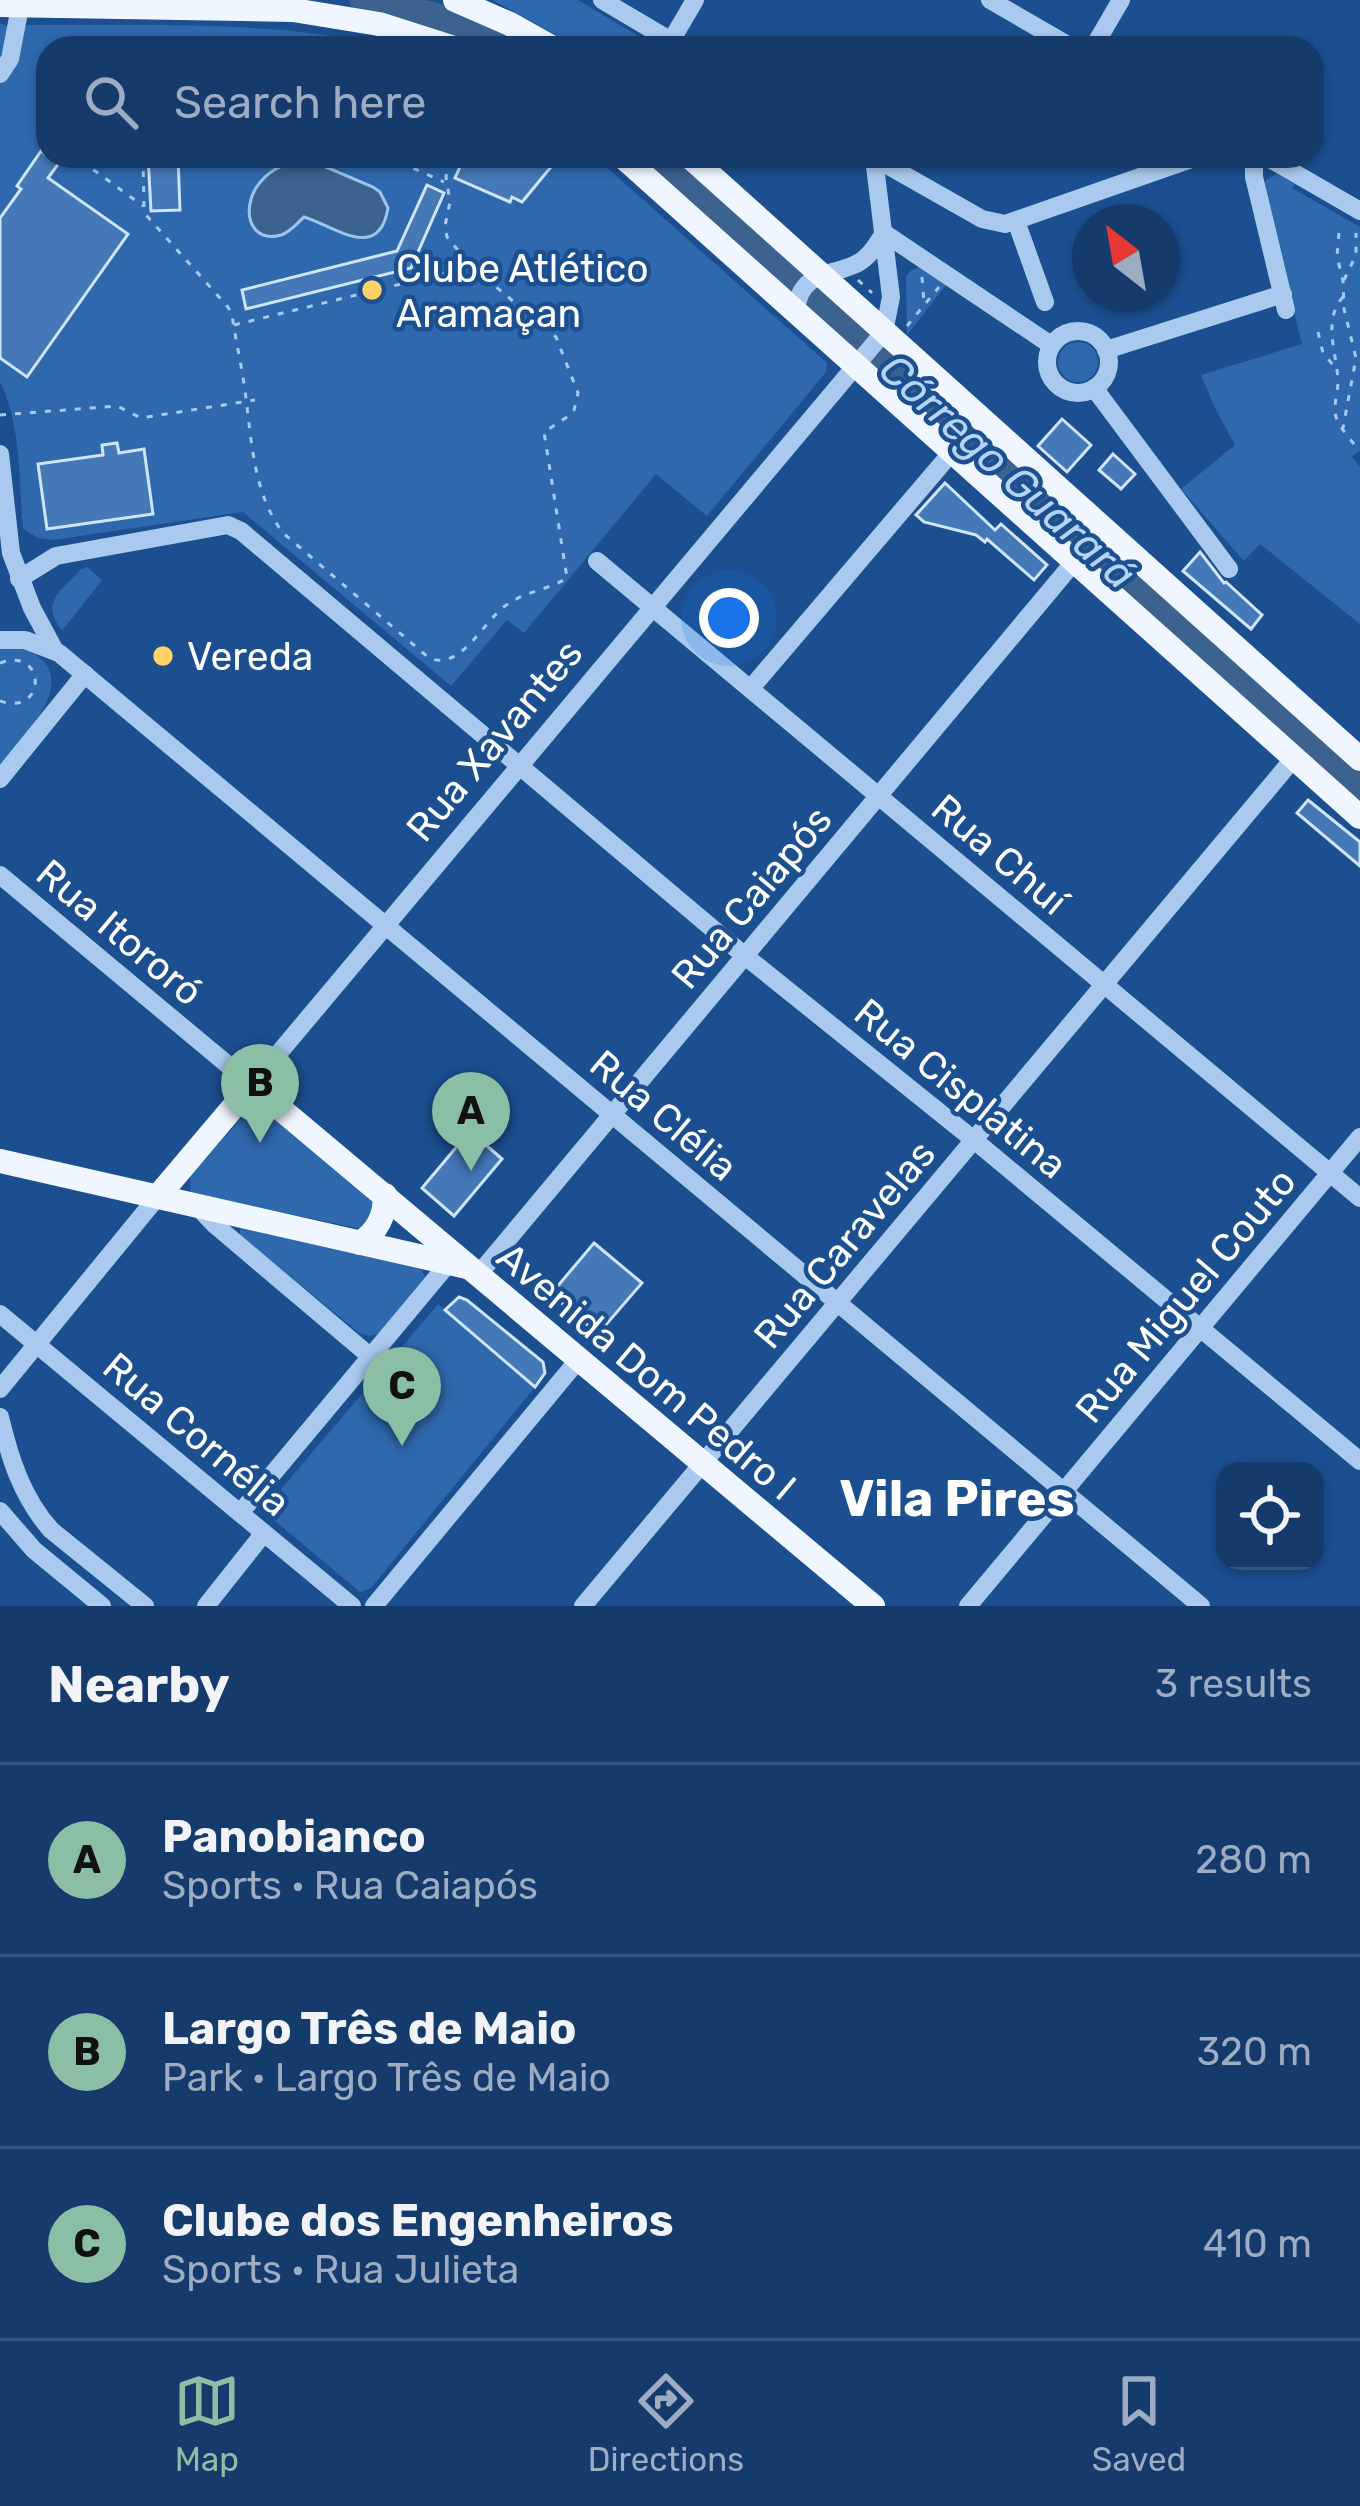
<!DOCTYPE html>
<meta charset="utf-8">
<style>
:root{--surface:#143b6b;--page:#1d4271;--text:#f1f3f6;--muted:#9dadc1;--line:#33557e;--accent:#8abfa5}
body{margin:0;font-family:Rubik,sans-serif;background:var(--page);color:var(--text)}
.controls{position:absolute;right:36px;bottom:36px;display:grid;overflow:hidden;border-radius:24px;box-shadow:0 3px 9px #0004}
.controls button{width:108px;height:108px;display:grid;place-items:center;padding:0;border:0;border-bottom:3px solid var(--line);background:var(--surface);color:var(--text);font:60px sans-serif}
.compass{position:absolute;left:1072px;top:204px;width:108px;height:108px;border-radius:50%;background:var(--surface);box-shadow:0 3px 9px #0004;rotate:329deg}
.you{position:absolute;left:729px;top:618px;width:42px;height:42px;margin:-30px;border:9px solid #fff;border-radius:50%;background:#1a73e8;box-shadow:0 0 0 18px #1a73e833}
.badge{display:grid;place-items:center;width:78px;height:78px;border-radius:50%;background:var(--accent);color:#111;font-size:39px;font-weight:700}
.pin{position:absolute;translate:-50% -99px;filter:drop-shadow(0 3px 6px #0008)}
.pin::after{content:'';position:absolute;top:63px;width:42px;height:36px;background:inherit;clip-path:polygon(0 0,100% 0,50% 100%)}
.list{margin:0;padding:0;list-style:none}
h2{display:flex;justify-content:space-between;align-items:center;height:156px;margin:0;padding:0 48px;font-size:51px}
h2 small{font-size:39px;font-weight:400;color:var(--muted)}
.list li{display:grid;grid-template-columns:78px 1fr auto;gap:36px;align-items:center;box-sizing:border-box;height:192px;padding:0 48px;border-top:3px solid var(--line)}
.list b{display:block;font-size:45px;white-space:nowrap}
.list p{margin:0;font-size:39px;white-space:nowrap;color:var(--muted)}
.list em{font-size:39px;font-style:normal;color:var(--muted)}
.icon{flex:none;width:66px;height:66px;fill:none;stroke:currentColor;stroke-width:2;stroke-linecap:round;stroke-linejoin:round}
.map{position:relative;flex:none;width:1360px;height:1606px;overflow:hidden}
.search{position:absolute;background:var(--surface);box-shadow:0 3px 9px #0004;left:36px;right:36px;top:36px;height:132px;display:flex;align-items:center;gap:30px;box-sizing:border-box;padding:0 42px;border-radius:36px;color:var(--muted);font-size:45px}
.sheet{height:732px;background:var(--surface)}
nav{display:flex;justify-content:space-around;align-items:center;box-sizing:border-box;height:168px;border-top:3px solid var(--line);background:var(--surface);font-size:33px;color:var(--muted)}
nav a{display:grid;justify-items:center;gap:6px}
nav .on{color:var(--accent)}
.map>svg:first-child{display:block}
</style>
<div class="map">
<svg width="1360" height="1606" viewBox="0 0 1360 1606">
<rect width="100%" height="100%" fill="#1b4f8f"/>
<g fill="#2e69ad">
<path d="M492,0H578L658,48H580Z"/>
<path d="M0,23L19,31L28,25C149,26 276,19 394,48H48V156H594L827,363L826,372L707,516L656,474L524,633L507,620L451,686L243,512L53,540L38,538L23,529C19,484 21,421 0,382Z"/>
<path d="M1277,174L1295,184L1292,188L1360,227V450L1352,457L1360,467V624L1260,544L1244,561L1181,489L1235,445L1214,406L1201,375L1302,344L1264,192L1266,180Z"/>
<path d="M920,267L946,285L907,335L906,277L910,271Z"/>
<circle cx="1078" cy="362" r="20"/>
<path d="M87,567L102,580L62,631C40,601 60,593 80,570Z"/>
<path d="M14,645C92,669 29,730 0,765V649Z"/>
<path d="M251,1107H259L372,1200L375,1209L361,1229L191,1193L190,1177Z"/>
<path d="M244,1226L421,1269L425,1277L378,1334L369,1336L359,1333L240,1235V1229Z"/>
<path d="M438,1304L535,1387L371,1588L360,1592L269,1516L266,1507Z"/>
</g>
<path fill="#3c6290" stroke="#9cc4f0" stroke-width="3" d="M305,161L319,164L373,187L380,192L388,208C379,263 334,226 304,217C297,223 291,232 281,235C234,248 237,165 305,161Z"/>
<g fill="none" stroke-linecap="round" stroke-linejoin="round">
<g stroke="#3c6290" stroke-width="27">
<path d="M363,0L435,16L507,48"/>
<path d="M655,156L1360,787"/>
</g>
</g>
<g fill="#4478b7" stroke="#cfe3fa" stroke-width="3">
<path d="M41,151L59,163L48,178L128,234L27,377L0,358V218L21,189L17,186Z"/>
<path d="M148,156H178L180,210L151,211Z"/>
<path d="M465,156H560L522,202L512,197L510,202L455,178Z"/>
<path d="M427,185L444,193L411,268L246,309L242,290L397,251Z"/>
<path d="M1062,419L1091,445L1067,472L1038,446Z"/>
<path d="M117,443L119,453L144,449L153,514L47,529L38,464L103,455L102,445Z"/>
<path d="M1113,454L1135,474L1121,489L1099,470Z"/>
<path d="M945,483L995,530L1001,524L1047,565L1034,580L987,539L985,542L976,535L924,522L916,515Z"/>
<path d="M1200,552L1224,583L1226,582L1262,615L1251,629L1183,571Z"/>
<path d="M1308,800L1360,842V866L1297,813Z"/>
<path d="M470,1131L502,1159L454,1216L422,1188Z"/>
<path d="M594,1243L642,1283L598,1334L551,1294Z"/>
<path d="M459,1297L467,1300L543,1362L545,1373L535,1387L445,1310Z"/>
</g>
<g fill="none" stroke-linecap="round" stroke-linejoin="round">
<g stroke="#a9c9ee" stroke-width="3" stroke-dasharray="6 9" stroke-linecap="butt">
<path d="M311,48L333,42L350,48"/>
<path d="M143,156L144,206L146,215L228,307L232,315C236,343 243,371 246,399C252,445 254,494 283,533L429,658C461,671 482,623 505,606C523,592 548,590 567,578L544,432L570,415L574,410L578,393L556,337L471,266L447,237L445,226L450,202L446,177L449,156"/>
<path d="M386,156L444,182"/>
<path d="M86,157L91,168L143,206"/>
<path d="M1339,233L1337,256L1343,281L1344,309L1356,358L1343,428"/>
<path d="M922,277L924,303"/>
<path d="M858,280L872,293"/>
<path d="M1344,280L1356,255V233"/>
<path d="M1343,297C1322,320 1337,354 1338,381C1338,394 1332,408 1337,420C1342,430 1353,443 1360,451"/>
<path d="M234,325L470,267"/>
<path d="M907,326L939,287"/>
<path d="M1318,332L1323,353L1334,366"/>
<path d="M0,415L117,406L141,418L255,400"/>
<path d="M0,663C47,646 47,717 0,701"/>
</g>
<g stroke="#a9c9ee" stroke-width="18">
<path d="M602,0L683,48"/>
<path d="M990,0L1073,48"/>
<path d="M671,41L695,0"/>
<path d="M1093,48L1121,0"/>
<path d="M0,74L10,59L20,7"/>
<path d="M871,156L982,219L1005,224L1200,156"/>
<path d="M1254,156V177L1286,310"/>
<path d="M1265,156L1360,211"/>
<path d="M1016,221L1045,302"/>
<path d="M884,233L1051,345"/>
<path d="M796,311C800,270 832,276 856,264C869,258 877,244 884,233"/>
<circle cx="1078" cy="362" r="31"/>
<path d="M1106,350L1283,294"/>
<path d="M1094,388L1229,569"/>
<path d="M0,454L11,553L32,608L54,649"/>
<path d="M597,561L1360,1198"/>
<path d="M19,579L56,556L217,527L228,525L241,531L745,956L974,1140L1360,1461"/>
<path d="M0,640H25L59,653L1201,1606"/>
<path d="M751,688L952,452"/>
<path d="M0,779L85,674"/>
<path d="M0,875L252,1085L884,332L891,297L874,158"/>
<path d="M196,1205L215,1225L371,1357"/>
<path d="M478,1275L1074,562"/>
<path d="M0,1314L352,1606"/>
<path d="M0,1389L159,1195"/>
<path d="M0,1417C10,1459 22,1497 51,1530L145,1606"/>
<path d="M0,1511L34,1550L102,1606"/>
<path d="M240,1513L453,1258"/>
<path d="M206,1606L264,1533"/>
<path d="M374,1606L579,1359"/>
<path d="M583,1606L1294,758"/>
<path d="M968,1606L1360,1137"/>
</g>
<g stroke="#f0f6ff" stroke-width="24">
<path d="M455,0L510,24L553,48"/>
<path d="M0,5L293,10L379,24L454,48"/>
<path d="M622,156L1360,817"/>
<path d="M689,156L1360,759"/>
<path d="M0,1161L467,1267"/>
<path d="M159,1195L252,1085L873,1606"/>
<path d="M360,1243C378,1231 385,1216 385,1195"/>
</g>
</g>
<g fill="#ffd166" stroke="#1b4f8f" stroke-width="4.5">
<circle cx="372" cy="290" r="12"/>
<circle cx="163" cy="656" r="12"/>
</g>
<g text-anchor="middle" stroke-width="9" stroke-linejoin="round" paint-order="stroke">
<g font-size="39" fill="#fff" stroke="#1b4f8f" text-anchor="start">
<text x="396" y="282">Clube Atlético<tspan x="396" dy="45">Aramaçan</tspan></text>
<text x="187" y="670">Vereda</text>
</g>
<g font-size="39" fill="#fff" stroke="#1b4f8f">
<text transform="translate(494 740) rotate(-50)" y="14">Rua Xavantes</text>
<text transform="translate(1000 854) rotate(40)" y="14">Rua Chuí</text>
<text transform="translate(751 897) rotate(-50)" y="14">Rua Caiapós</text>
<text transform="translate(120 932) rotate(40)" y="14">Rua Itororó</text>
<text transform="translate(961 1088) rotate(39)" y="14">Rua Cisplatina</text>
<text transform="translate(664 1115) rotate(40)" y="14">Rua Clélia</text>
<text transform="translate(844 1244) rotate(-50)" y="14">Rua Caravelas</text>
<text transform="translate(1185 1295) rotate(-50)" y="14">Rua Miguel Couto</text>
<text transform="translate(647 1371) rotate(40)" y="14">Avenida Dom Pedro I</text>
<text transform="translate(197 1434) rotate(40)" y="14">Rua Cornélia</text>
</g>
<g font-size="42" font-style="italic" fill="#b5d3f5" stroke="#1b4f8f">
<text transform="translate(1008 471) rotate(42)" y="15">Córrego Guarará</text>
</g>
<g font-size="51" font-weight="bold" fill="#fff" stroke="#1b4f8f">
<text x="957" y="1516">Vila Pires</text>
</g>
</g>
</svg>
<div class="controls">
<button><svg class="icon" aria-label="locate" viewBox="0 0 24 24"><circle cx="12" cy="12" r="6"/><path d="M12 2v4M12 18v4M2 12h4M18 12h4"/></svg></button>
</div>
<svg class="compass" viewBox="-18 -18 36 36"><path d="M0-13l5 13h-10z" fill="#e53935"/><path d="M0 13l5-13h-10z" fill="#9dadc1"/></svg>
<div class="you"></div>
<div class="pin badge" style="left:471px;top:1171px">A</div>
<div class="pin badge" style="left:260px;top:1143px">B</div>
<div class="pin badge" style="left:402px;top:1446px">C</div>
<div class="search"><svg class="icon" aria-label="search" viewBox="0 0 24 24"><circle cx="10" cy="10" r="6"/><path d="M15 15l6 6"/></svg>Search here</div>
</div>
<section class="sheet">
<h2>Nearby<small>3 results</small></h2>
<ul class="list">
<li><span class="badge">A</span><div><b>Panobianco</b><p>Sports · Rua Caiapós</p></div><em>280 m</em></li>
<li><span class="badge">B</span><div><b>Largo Três de Maio</b><p>Park · Largo Três de Maio</p></div><em>320 m</em></li>
<li><span class="badge">C</span><div><b>Clube dos Engenheiros</b><p>Sports · Rua Julieta</p></div><em>410 m</em></li>
</ul>
</section>
<nav>
<a class="on"><svg class="icon" aria-label="map" viewBox="0 0 24 24"><path d="M3 6l6-2 6 2 6-2v14l-6 2-6-2-6 2zM9 4v14M15 6v14"/></svg>Map</a>
<a><svg class="icon" aria-label="directions" viewBox="0 0 24 24"><path d="M12 3l9 9-9 9-9-9zM9 14v-3h6M13 9l2 2-2 2"/></svg>Directions</a>
<a><svg class="icon" aria-label="saved" viewBox="0 0 24 24"><path d="M7 4h10v16l-5-4-5 4z"/></svg>Saved</a>
</nav>
